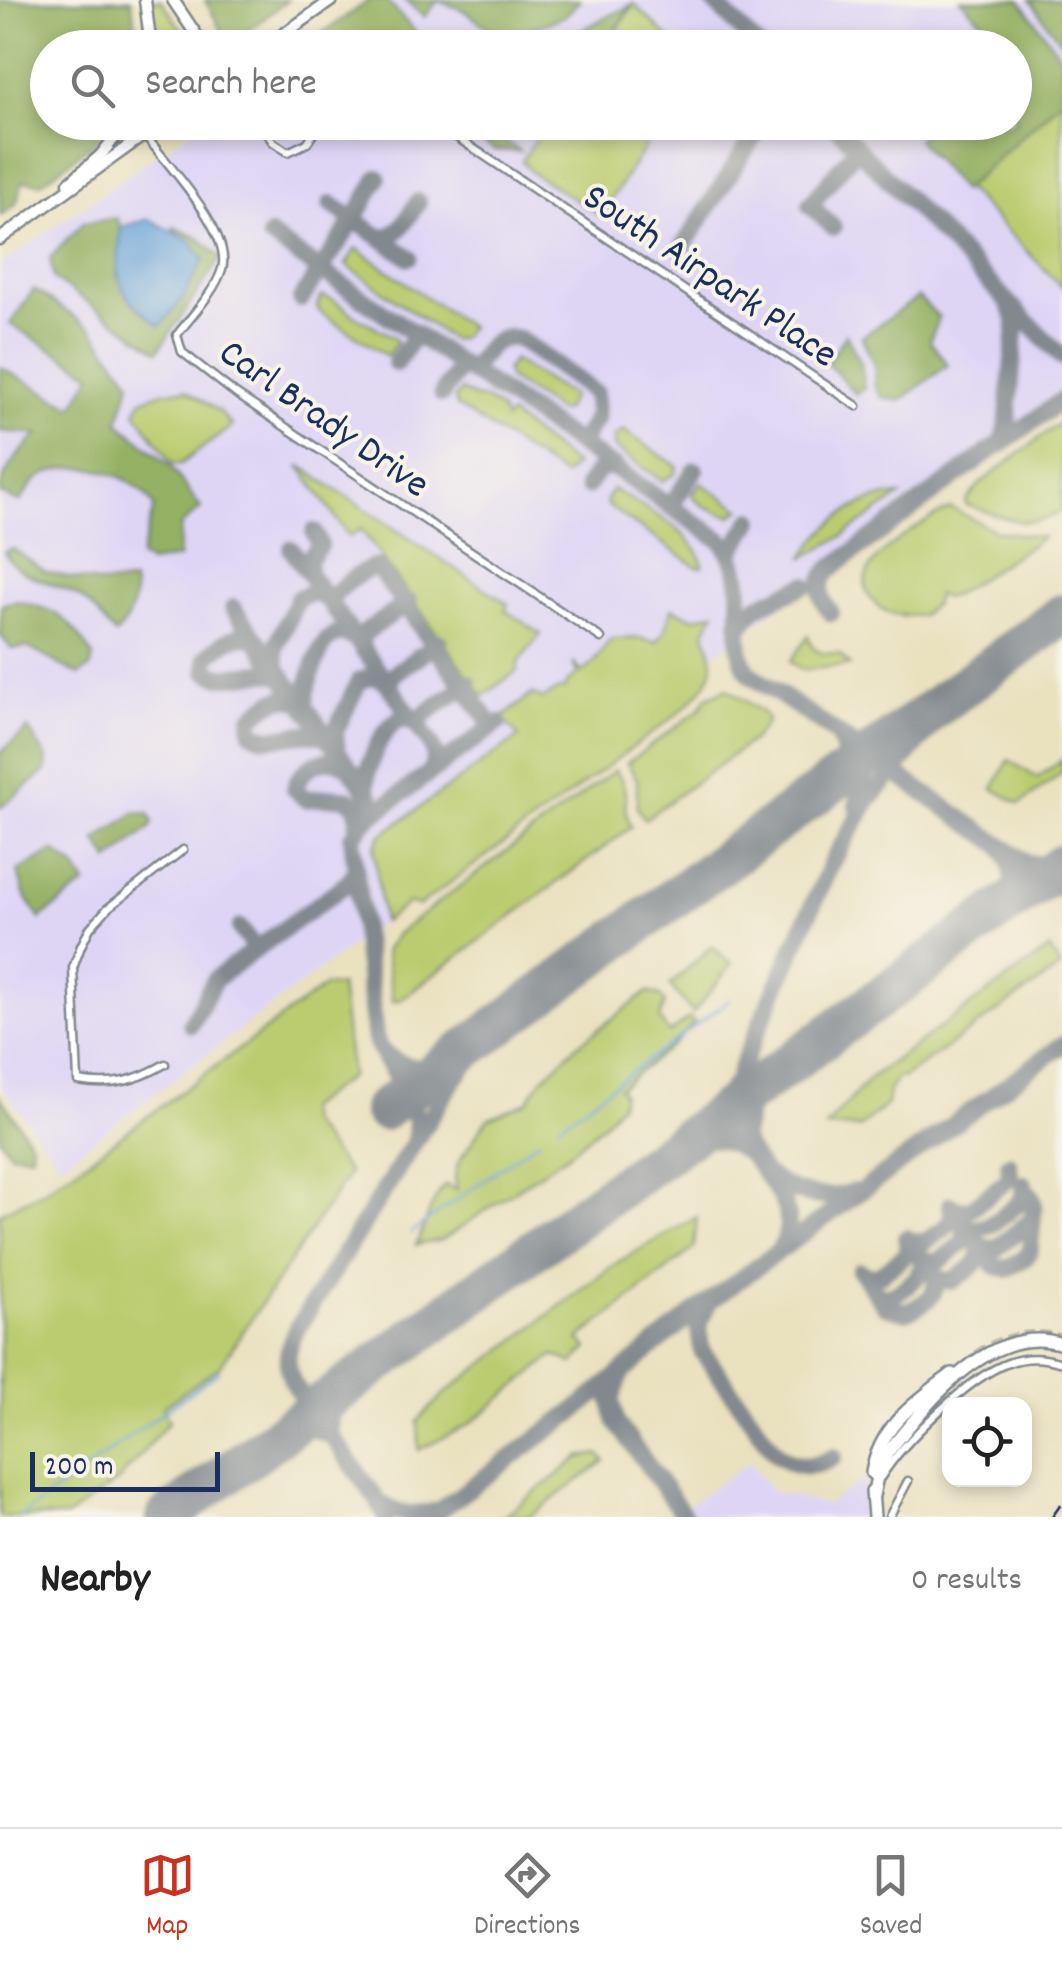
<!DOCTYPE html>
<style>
:root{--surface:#fff;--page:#f6f6f6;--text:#222;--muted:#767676;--line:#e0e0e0;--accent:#c8321e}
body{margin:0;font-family:Dekko,sans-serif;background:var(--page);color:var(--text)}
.controls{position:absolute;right:30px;bottom:30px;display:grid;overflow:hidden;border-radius:20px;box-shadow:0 5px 15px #0003}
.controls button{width:90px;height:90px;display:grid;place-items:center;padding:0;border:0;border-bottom:2px solid var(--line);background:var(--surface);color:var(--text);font:50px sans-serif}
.scale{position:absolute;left:30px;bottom:25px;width:190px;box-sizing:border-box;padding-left:10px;border:5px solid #1b2f5e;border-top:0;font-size:28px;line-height:35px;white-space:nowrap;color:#1b2f5e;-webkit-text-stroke:8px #f7f3e8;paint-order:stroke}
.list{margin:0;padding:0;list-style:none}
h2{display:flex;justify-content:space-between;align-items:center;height:130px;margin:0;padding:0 40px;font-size:42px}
h2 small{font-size:32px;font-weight:400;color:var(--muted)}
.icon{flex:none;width:55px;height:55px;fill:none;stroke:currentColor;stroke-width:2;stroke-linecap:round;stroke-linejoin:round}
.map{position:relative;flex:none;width:1062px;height:1517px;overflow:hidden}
.search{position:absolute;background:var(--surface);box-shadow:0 5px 15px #0003;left:30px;right:30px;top:30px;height:110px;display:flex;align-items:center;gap:25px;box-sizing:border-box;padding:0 35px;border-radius:55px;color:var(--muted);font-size:38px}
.sheet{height:310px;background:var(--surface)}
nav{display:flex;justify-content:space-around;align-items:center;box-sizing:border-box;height:140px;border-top:2px solid var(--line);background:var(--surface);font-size:28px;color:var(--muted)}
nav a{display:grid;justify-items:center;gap:5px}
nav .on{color:var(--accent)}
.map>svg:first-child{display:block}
</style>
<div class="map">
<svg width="1062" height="1517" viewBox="0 0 1062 1517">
<rect width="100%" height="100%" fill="#f7f3e8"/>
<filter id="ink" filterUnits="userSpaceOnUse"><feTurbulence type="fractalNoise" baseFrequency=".01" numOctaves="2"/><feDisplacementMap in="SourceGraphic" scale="20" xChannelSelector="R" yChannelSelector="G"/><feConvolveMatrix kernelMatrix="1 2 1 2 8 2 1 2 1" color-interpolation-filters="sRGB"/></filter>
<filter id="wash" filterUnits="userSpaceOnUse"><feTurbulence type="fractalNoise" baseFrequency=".0048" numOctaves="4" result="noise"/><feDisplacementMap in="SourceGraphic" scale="40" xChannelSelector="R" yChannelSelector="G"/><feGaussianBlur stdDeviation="2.25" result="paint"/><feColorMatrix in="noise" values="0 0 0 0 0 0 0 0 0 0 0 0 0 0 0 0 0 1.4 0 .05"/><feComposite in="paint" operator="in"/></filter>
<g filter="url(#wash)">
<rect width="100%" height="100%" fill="#eae1bf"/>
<g fill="#ded5f5">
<path d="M376,0H1048L1062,20V399L671,687L584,699L383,922L60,1165L0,1085V265L202,123L1014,122V48L309,47Z"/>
<path d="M749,1462L772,1491L827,1505L864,1479L867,1517H671Z"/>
</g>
<g fill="#bbcc6f" stroke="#6b7e66" stroke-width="2.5">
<path d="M150,0H161L194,47H155Z"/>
<path d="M634,4L678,47H607Z"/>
<path d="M1062,99V287L965,188Z"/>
<path d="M557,123V122L660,123L601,216L531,172L522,161L539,134Z"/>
<path d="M356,248L469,327L461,338L452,340L346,265Z"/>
<path d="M322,296C336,298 345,310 357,317C369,324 382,330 394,338L397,342L387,356L321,313L317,307Z"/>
<path d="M513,360L572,396L565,410L558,411L509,379L506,371Z"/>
<path d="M186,390L220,412L232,426L181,464H173L136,412L141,400L166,391Z"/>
<path d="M461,390L477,399H485L501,410L505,420L510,415L575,465L564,476L457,406L455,398Z"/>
<path d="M1062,421V510C1027,534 1004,516 966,505V501L981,483Z"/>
<path d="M623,430L677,466L675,474L662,481L614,447V437Z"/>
<path d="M299,465L508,604L505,610L541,634L518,663L517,671L483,696L361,529L349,537Z"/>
<path d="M701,483L741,509L731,516C717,511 701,508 692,495Z"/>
<path d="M613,489C641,507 696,530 703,566L697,567L607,505V498Z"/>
<path d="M886,496H900L843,536L803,558C824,526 848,505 886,496Z"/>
<path d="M951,508L996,531L1043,537L956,594L944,598L937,594L935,603L921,616C899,616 885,616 871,599C843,565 925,521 951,508Z"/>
<path d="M672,608L694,618L715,612L705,631C707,641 713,654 713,663C713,683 688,704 675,716L419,906L408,903L383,922L374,848L381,835L519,737L502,718L532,694L543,699L559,689H565L567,683L578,674L573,663L582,672L592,665L611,639L638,638L656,642L664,632Z"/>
<path d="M808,636L813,648L822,653L839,654L850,665L803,670L790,662Z"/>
<path d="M727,688L765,714L767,722L753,740L645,819L637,808V779L627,763L699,710L706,698Z"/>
<path d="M1009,760L1037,778L1062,760V773L1020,804L993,789Z"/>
<path d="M615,770C632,791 620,803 631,827L400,1000L393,1001L385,950L398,933Z"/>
<path d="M712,946L732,964L693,1013L670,985Z"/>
<path d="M1049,949L1061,967L904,1077L897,1078L889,1091L887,1104L859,1128L826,1127L870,1078Z"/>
<path d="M325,986H340L351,1076L306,1109L308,1122L349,1173L220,1366L163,1407L169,1421L119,1480L67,1517H0V1213L42,1192L84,1163Z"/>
<path d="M648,992L660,996L665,1003L659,1019L669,1033L689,1018L694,1022L675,1043L619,1088L623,1094L620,1104L603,1124L568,1154L442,1240L416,1245C426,1225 431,1200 445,1185L457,1190L455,1177L458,1163L487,1119L527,1102L541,1080L576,1046Z"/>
<path d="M697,1217L694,1248L579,1339L588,1348L573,1363L554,1355L470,1424L419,1450L418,1421L444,1394L618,1262Z"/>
<path d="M599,1454L605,1461L529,1517H503L580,1457Z"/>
</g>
<g fill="#94b062" stroke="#587060" stroke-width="2.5">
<path d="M0,0H131L139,42L138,47L48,48V122L108,123L94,143L41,183L23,181L16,204L0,216Z"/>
<path d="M205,0H288L240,37H225Z"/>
<path d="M370,0H386L419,36L412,47H302Z"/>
<path d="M405,0H580L565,16L506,40L461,9L438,1L424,17Z"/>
<path d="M961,0H1020L1062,58V99L962,191L917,139L934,123L1014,122V48L1007,47Z"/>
<path d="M1030,0H1062V44Z"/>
<path d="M631,5L603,47H547Z"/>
<path d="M451,123H478L520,151L495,150Z"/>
<path d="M117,218L121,227L117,277L189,240L175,232L174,227L199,238L221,258L158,351L54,279L50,258L83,223Z"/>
<path d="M34,289L92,329L131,382L118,422L169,464L201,508L181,525L178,558L150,563L140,557L154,507C135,470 66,454 34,482C29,487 24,496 20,502L0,494C1,471 22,449 39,434L0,431V367L73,407L92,374L10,324Z"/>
<path d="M918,297L939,317L930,341L948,365L900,401L881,397L874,384L875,368L862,337Z"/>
<path d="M846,334L861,364L864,388L856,394L827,363Z"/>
<path d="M13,549L46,572L101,584L133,582C138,601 128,622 115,635C105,624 94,607 81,598C57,581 19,581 4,552Z"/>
<path d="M16,601C58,609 71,620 93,656L91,667L79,675L27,647L12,649L0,635L1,605Z"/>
<path d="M28,729L47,758L46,771L0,808V753Z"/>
<path d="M136,812L149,814L153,823L151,827L110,861L96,840Z"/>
<path d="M54,851L74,866L86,884L40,919L24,894L18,871Z"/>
<path d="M0,1096L32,1144L31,1155L10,1153L0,1138Z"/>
</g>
<path fill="#69a3d9" stroke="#42699c" stroke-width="2.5" d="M149,219L189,240L204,259L181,302L160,326C113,289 116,285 121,227Z"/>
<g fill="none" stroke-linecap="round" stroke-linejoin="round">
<g stroke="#69a3d9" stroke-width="2.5">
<path d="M559,1125L730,1000"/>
<path d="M411,1233L539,1140"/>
<path d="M20,1517L219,1371"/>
</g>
<g stroke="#82888e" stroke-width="18">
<path d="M712,0L759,48"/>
<path d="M331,204L409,257"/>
<path d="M833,227L810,205L857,148"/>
<path d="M270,236L722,541C760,590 722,638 751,675L1062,887"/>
<path d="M380,237C399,239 408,216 418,202"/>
<path d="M682,248L763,122"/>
<path d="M301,299L354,220L378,178"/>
<path d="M1013,307L1062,357"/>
<path d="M396,363L416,334"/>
<path d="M471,371C484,353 494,332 519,339L595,393L596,418L580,444"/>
<path d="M442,394L461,364"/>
<path d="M1002,444L1062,400"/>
<path d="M587,486L599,469L615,467"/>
<path d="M671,505L695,470"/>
<path d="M734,548L752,520"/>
<path d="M291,549L431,744L435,755L431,772"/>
<path d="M308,572V560L320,545L314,532"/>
<path d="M233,608L371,797L373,806L368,818"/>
<path d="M333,609L331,599C340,586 362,570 377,567L486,717L489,725L486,732"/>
<path d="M831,613C819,599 817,584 829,570L1001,443L1007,427L1016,322L1009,303L832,122"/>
<path d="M740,627L756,607L805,585"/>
<path d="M258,641C238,629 222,643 207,657V671C229,686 260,664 284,677"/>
<path d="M362,650L361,639L366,632L409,602"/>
<path d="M277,667L275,648L298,598L314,592L324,598"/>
<path d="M391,690V679L395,673L439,642"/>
<path d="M303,703C282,691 267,704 251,719L252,732C274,747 304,725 328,738"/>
<path d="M306,708C303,694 318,647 330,638C338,631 346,634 354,638"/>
<path d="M421,731V720L425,714L469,683"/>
<path d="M853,746L869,749L886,744"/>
<path d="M337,750L335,732L359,681L374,676L385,681"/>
<path d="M857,750L866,775L857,805"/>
<path d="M348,766C329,752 299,766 295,789L305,799C330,798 364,788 357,827"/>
<path d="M832,783C845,769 850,756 839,738"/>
<path d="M367,791C363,770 382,726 402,718L416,723"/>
<path d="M1030,863L1048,866L1062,862"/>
<path d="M1020,895L1043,886L1062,888"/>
<path d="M997,912C1014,891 1019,870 1002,847"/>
<path d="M240,928L256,950"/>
<path d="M191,1024L215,979L346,884L354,874"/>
<path d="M384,1053C406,1071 427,1071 452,1060"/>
<path d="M714,1119L732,1087"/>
<path d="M744,1132L750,1103L773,1075"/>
<path d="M415,1139C424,1099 385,1073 375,1036L352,837L368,818L498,723"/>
<path d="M676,1146C703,1136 726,1135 749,1154"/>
<path d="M770,1177C796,1196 824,1201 854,1192"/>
<path d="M950,1205L995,1266L1007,1269L1026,1257L1030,1250L1034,1205L1030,1194"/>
<path d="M906,1238L923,1260L937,1263L964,1242L965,1226C985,1236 1007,1213 1022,1200L1024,1184"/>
<path d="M907,1240L923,1243C937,1234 955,1226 952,1208L969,1210L1010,1178L1009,1164"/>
<path d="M781,1247C805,1206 761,1179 745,1144C733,1120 733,1094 741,1068L831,864L868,801L937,721L1052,622"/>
<path d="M923,1260L937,1279L952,1281C966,1272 983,1264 980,1246L995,1250L1033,1219"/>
<path d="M860,1271L869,1277L881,1274L907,1254L908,1240"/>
<path d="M863,1275L885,1306L906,1312C921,1306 940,1295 935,1277"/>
<path d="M876,1294L892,1296C906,1286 924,1278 922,1259"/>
<path d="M708,1304L698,1325L702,1351L775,1452C793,1468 813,1470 834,1457"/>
<path d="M620,1376L611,1400L616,1422L685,1517"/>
<path d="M284,1432L310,1427L329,1435"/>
<path d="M331,1434L330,1410L344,1388"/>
<path d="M381,1503C399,1517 418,1517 439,1510"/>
<path d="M386,1517L377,1499L293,1383C284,1363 287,1346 298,1327L451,1084L475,1052L503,1023"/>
<path d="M430,1517L575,1411L695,1312L1062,1045"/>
</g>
<g stroke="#82888e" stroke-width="42">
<path d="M383,1110L1062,615"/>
<path d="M167,1517L1062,865"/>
</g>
</g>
</g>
<g filter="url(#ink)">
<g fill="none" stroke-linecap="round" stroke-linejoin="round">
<path stroke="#c1bdac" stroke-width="11" stroke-dasharray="11 5.5" stroke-linecap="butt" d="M977,1355C1003,1337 1031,1331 1062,1339"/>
<defs>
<g id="street">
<path d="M259,122L273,142L288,152L307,143L321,122"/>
<path d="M434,122L857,406"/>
<path d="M145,135C167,164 233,233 222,269C215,292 192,315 177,335L182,352L236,394L601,638"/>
<path d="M165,1064C136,1081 112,1087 78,1081L73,968L81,946L90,928L108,908L183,850"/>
<path d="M881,1477C903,1442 969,1377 1008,1363C1026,1356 1044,1357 1062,1363"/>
<path d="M889,1517L908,1481"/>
</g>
<g id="secondary">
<path d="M145,0L151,48"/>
<path d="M173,0L205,48"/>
<path d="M264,48L332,0"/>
<path d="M69,183L100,156L127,122"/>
<path d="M0,239L162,122"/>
</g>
<g id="primary">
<path d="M872,1473C879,1426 917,1401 952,1374"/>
<path d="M872,1491L874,1517"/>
<path d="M873,1496L879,1467L888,1452C928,1402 991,1321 1062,1344"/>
</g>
</defs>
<use href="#street" stroke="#82888e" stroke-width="11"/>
<use href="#secondary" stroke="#82888e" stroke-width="15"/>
<use href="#primary" stroke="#82888e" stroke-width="16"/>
<use href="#street" stroke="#fff" stroke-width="6"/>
<use href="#secondary" stroke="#fff" stroke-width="10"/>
<use href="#primary" stroke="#fff" stroke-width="11"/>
<path stroke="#1b2f5e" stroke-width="2.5" stroke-dasharray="15 8" stroke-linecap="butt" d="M1052,1517L1062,1503"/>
</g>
</g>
<g text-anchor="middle" stroke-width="8" stroke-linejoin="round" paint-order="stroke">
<g font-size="40" fill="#1b2f5e" stroke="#f7f3e8">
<text transform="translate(712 273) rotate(34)" y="14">South Airpark Place</text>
<text transform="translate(326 416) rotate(35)" y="14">Carl Brady Drive</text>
</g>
</g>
</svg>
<div class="controls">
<button><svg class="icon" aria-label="locate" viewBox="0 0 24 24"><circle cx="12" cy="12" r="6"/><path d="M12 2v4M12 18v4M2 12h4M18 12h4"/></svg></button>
</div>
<div class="scale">200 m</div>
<div class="search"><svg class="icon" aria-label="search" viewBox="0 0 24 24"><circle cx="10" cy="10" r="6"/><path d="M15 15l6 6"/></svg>Search here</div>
</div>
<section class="sheet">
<h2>Nearby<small>0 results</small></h2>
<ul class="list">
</ul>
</section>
<nav>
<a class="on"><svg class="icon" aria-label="map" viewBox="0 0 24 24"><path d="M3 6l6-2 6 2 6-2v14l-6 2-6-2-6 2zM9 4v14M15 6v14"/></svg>Map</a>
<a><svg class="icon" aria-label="directions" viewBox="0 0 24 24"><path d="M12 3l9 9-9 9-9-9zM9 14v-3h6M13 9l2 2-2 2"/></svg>Directions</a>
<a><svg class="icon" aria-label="saved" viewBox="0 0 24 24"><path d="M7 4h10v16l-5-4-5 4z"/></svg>Saved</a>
</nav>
